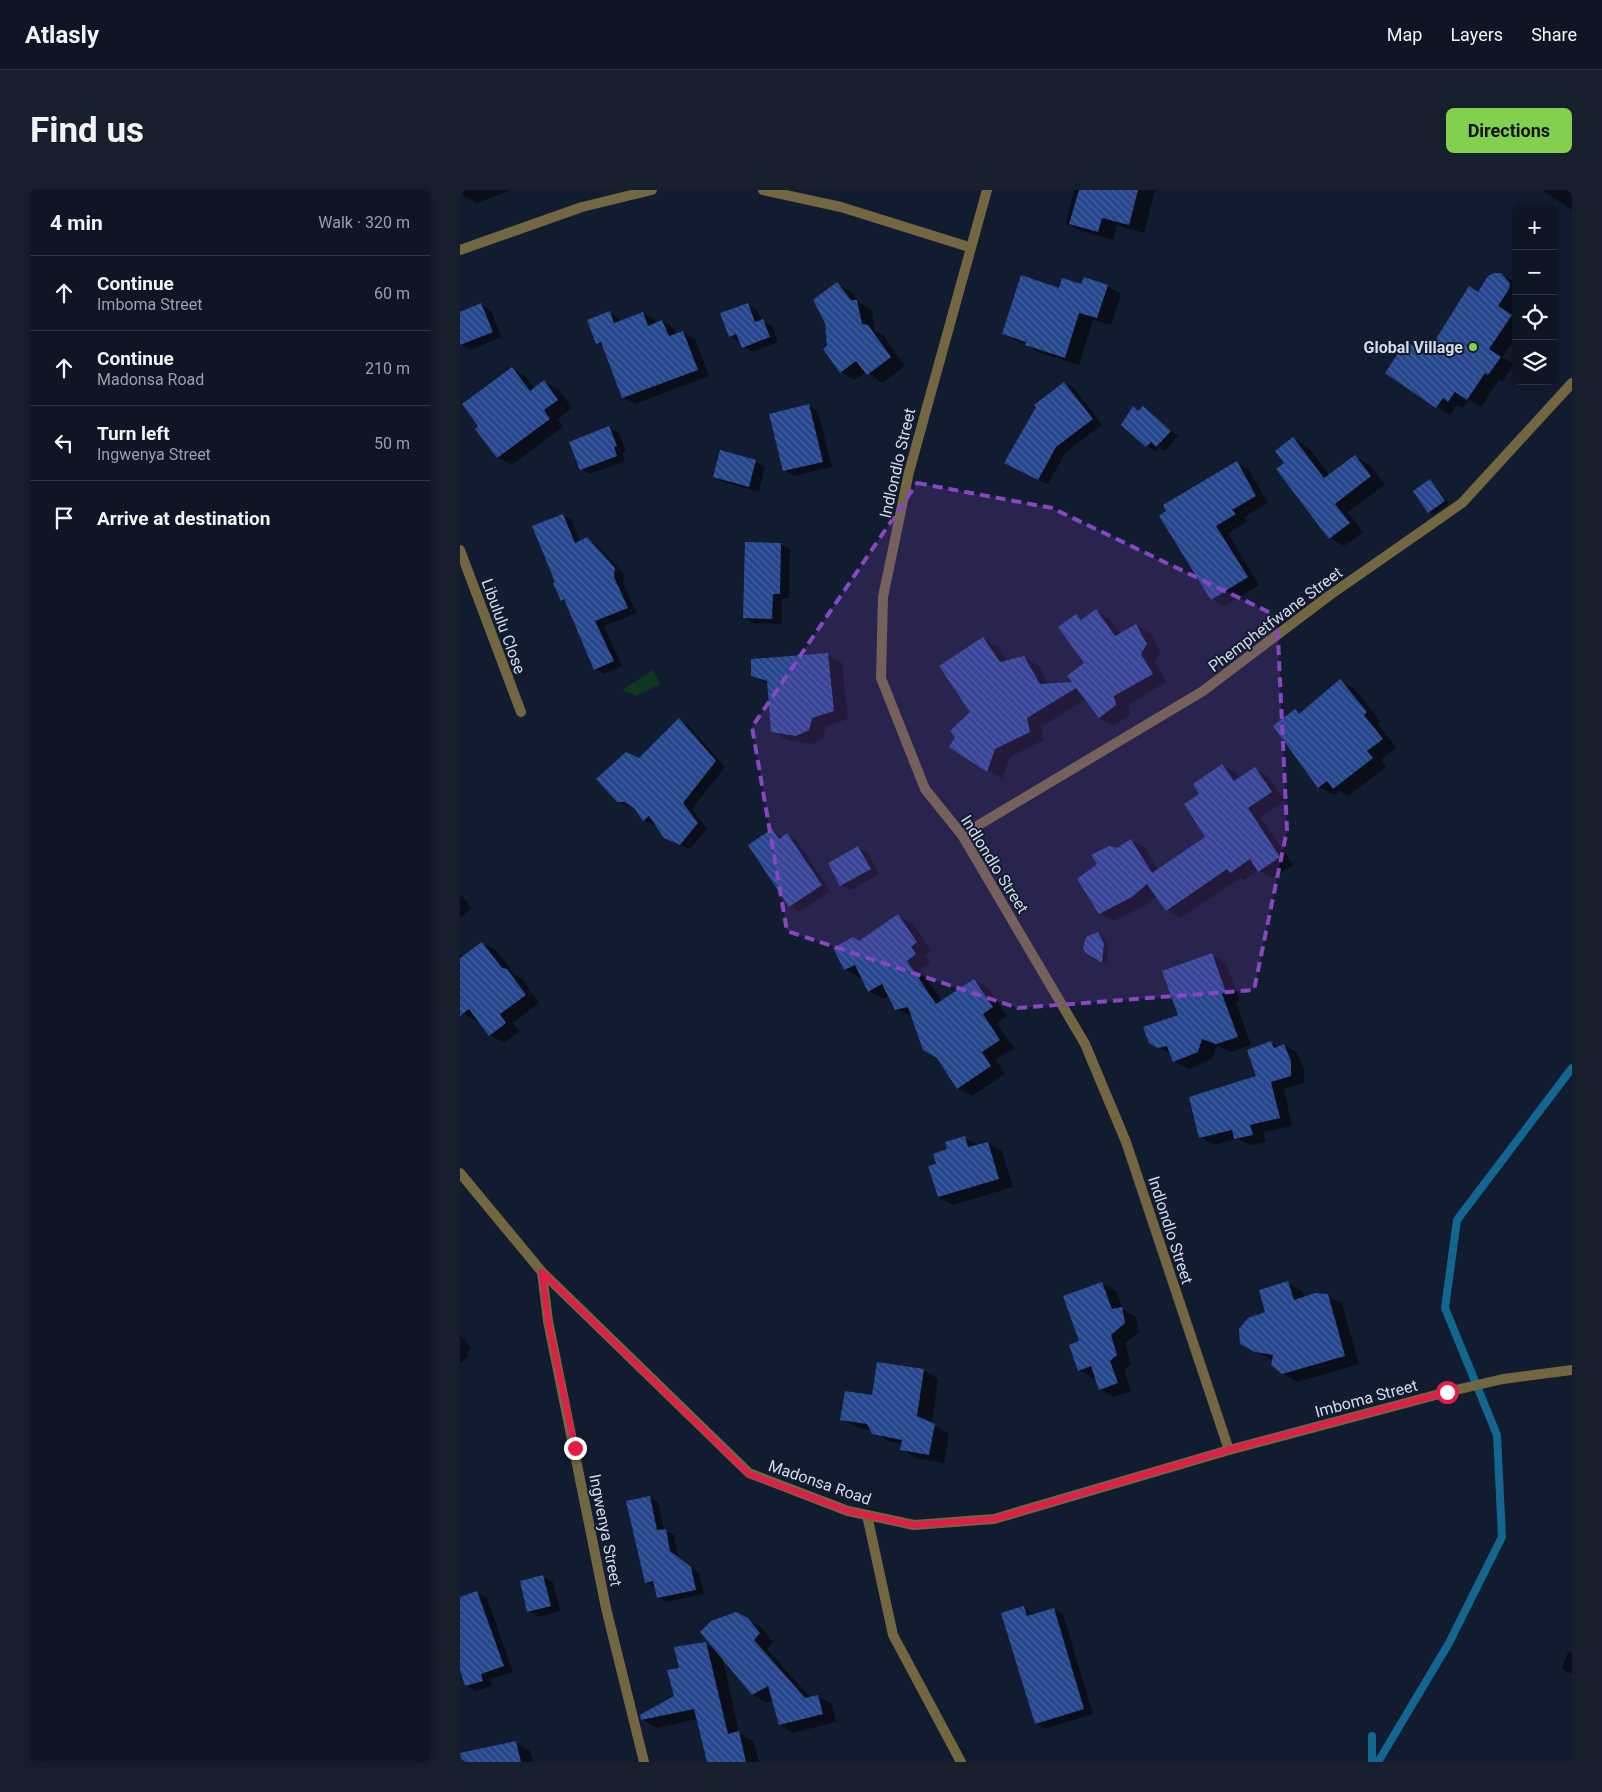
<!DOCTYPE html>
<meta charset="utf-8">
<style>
:root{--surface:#0e1524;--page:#171e2c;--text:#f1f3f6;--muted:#9b9fa6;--line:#2e3441;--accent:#83d04e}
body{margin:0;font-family:Roboto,sans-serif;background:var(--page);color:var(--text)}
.controls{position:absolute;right:15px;top:15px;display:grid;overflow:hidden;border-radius:8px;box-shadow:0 2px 8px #0003}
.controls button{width:45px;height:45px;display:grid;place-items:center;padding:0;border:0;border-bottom:1px solid var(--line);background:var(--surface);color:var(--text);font:25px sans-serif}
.stop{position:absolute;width:15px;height:15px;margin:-11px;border:4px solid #e11d48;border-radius:50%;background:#fff}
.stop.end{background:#e11d48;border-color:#fff;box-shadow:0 1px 5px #0008}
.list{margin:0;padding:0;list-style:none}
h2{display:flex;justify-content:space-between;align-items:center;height:65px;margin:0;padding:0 20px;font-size:21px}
h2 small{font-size:16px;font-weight:400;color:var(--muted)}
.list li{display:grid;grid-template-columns:32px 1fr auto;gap:15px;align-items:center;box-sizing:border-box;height:75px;padding:0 20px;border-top:1px solid var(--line)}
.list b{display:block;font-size:19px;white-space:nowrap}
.list p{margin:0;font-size:16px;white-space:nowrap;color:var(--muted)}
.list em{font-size:16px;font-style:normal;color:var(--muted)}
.icon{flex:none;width:28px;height:28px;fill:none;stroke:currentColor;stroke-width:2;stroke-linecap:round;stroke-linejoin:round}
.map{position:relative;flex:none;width:1112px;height:1572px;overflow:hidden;border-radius:8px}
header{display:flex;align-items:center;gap:30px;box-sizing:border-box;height:70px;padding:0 25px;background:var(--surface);border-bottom:1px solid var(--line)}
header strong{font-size:24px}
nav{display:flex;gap:28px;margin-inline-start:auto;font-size:18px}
.intro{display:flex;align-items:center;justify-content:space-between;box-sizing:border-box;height:120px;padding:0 30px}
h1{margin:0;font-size:35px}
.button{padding:12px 22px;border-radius:8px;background:var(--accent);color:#111;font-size:18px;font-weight:700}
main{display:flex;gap:30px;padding:0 30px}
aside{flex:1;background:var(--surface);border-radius:8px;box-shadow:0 2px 8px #0003}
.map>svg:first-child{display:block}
</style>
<header>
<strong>Atlasly</strong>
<nav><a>Map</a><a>Layers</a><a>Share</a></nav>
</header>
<div class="intro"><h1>Find us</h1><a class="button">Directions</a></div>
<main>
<aside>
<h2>4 min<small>Walk · 320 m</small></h2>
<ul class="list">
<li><svg class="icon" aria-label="ahead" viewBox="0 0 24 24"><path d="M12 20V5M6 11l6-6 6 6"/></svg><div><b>Continue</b><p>Imboma Street</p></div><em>60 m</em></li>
<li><svg class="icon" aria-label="ahead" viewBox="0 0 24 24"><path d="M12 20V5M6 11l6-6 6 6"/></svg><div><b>Continue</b><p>Madonsa Road</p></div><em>210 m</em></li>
<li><svg class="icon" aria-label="left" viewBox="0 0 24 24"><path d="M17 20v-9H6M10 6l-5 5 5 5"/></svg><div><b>Turn left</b><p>Ingwenya Street</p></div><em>50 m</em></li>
<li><svg class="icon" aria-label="arrive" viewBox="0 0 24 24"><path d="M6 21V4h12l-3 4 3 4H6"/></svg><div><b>Arrive at destination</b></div></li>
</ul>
</aside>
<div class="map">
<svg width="1112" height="1572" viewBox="0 0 1112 1572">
<defs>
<pattern id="building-back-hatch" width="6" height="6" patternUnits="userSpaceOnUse" patternTransform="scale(1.25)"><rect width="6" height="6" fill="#26468d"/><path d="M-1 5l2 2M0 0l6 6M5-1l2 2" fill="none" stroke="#45609d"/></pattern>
</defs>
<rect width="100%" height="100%" fill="#121c30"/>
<path fill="#0f3721" d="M193,480L200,494L176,506L162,500Z"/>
<g fill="#0007">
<path d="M2,0H51L17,13L4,6Z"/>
<path d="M614,0H695L684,43L657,35L653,50L621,41L606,33Z"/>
<path d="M1083,0H1112V20L1107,17Z"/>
<path d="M1041,84L1056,93V118L1051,125L1056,128V148L1042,167L1054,175L1042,192L1039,190L1021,217L1009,210L1003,218L997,215L990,225L927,183L960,161L967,166L1019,103Z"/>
<path d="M377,94L391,102L400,113L412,120L415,141L423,145L445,176L422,193L406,182L395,190L381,182L368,157Z"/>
<path d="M622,96H647L661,104L651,135L633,130L619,175L581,163L543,144L600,99Z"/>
<path d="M288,114L297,120L302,131L312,136L318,152L292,162L270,146Z"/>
<path d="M21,115L31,120L41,147L10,160L0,153V123Z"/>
<path d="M150,123L162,131L183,123L195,130L196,134L202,131L214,138L217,145L223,142L235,149L249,186L175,214L163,208L144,157L138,153Z"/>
<path d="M52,178L66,187L75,198L84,192L99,200L112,218L98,229L103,237L52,275L37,267Z"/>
<path d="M605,193L614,198L642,235L606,262L588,294L555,278Z"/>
<path d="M349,216L358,221L372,277L334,286L324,280Z"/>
<path d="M683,217L718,246L705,261L699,257L695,261L687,256L679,222Z"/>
<path d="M149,238L159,243L166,261L163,263L165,271L130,284L121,279Z"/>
<path d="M834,249L848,257L870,286L895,267L910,275L925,295L888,322L903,342L884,356L869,348L826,273Z"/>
<path d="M261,262L296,272L305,277L299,302L264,292L254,287Z"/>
<path d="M777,273L789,280L808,313L784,327L787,332L768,343L799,395L764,417L752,409L708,322Z"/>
<path d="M970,291L989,313L974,324L969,322Z"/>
<path d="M103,325L112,330L120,352L127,348L136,354L164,384L163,393L177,423L144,436L162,476L144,484L135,479L106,412L102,410Z"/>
<path d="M320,354L330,359L329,408H322V434L293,433L284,427Z"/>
<path d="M636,421L650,429L661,444L676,435L691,444L701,463L695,472L706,492L668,515L670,524L654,536L639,528L626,509L581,537L584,550L550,567L542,589L490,556L512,522L523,448L537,457L547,472L564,467L579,476L589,495L614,493L626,473L616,425L624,429Z"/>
<path d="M368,465L382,473L388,529L366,536L363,548L352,554L327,550L312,541L308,494L292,485Z"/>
<path d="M880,491L895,499L920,531L918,534L936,557L921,570L926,577L888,606L879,601L874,605L859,597L835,521L841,524Z"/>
<path d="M219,529L228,535L265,577L232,619L247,639L230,659L215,653L196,633L193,635L184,630L175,617L167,616L157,611L179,570Z"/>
<path d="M762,575L776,583L780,589L795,579L809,587L825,611L801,627L833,675L812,688L798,680L784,690L780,688L720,728L707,720L697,705L686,715L654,731L640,723L657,659L671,650L685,658L698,680L747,647L741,605Z"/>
<path d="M312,640L323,647L327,645L336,650L370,701L340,722L330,716Z"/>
<path d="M398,658L408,663L419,684L391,700L381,695Z"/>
<path d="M0,704L12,718L0,728Z"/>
<path d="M438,726L453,734L471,761L465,765L470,773L460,779L482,811L514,790L528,798L547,826L537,833L554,858L536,870L545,884L512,906L498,898L453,827L436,819L429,806L424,809L409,801L402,786L400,788L385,779L399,752Z"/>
<path d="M638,743L642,746L648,756L647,774L626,761Z"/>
<path d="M22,753L37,761L54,784L62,789L79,813L53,833L60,841L44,853L30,845L19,830L18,832L3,823L0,819V764L4,766Z"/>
<path d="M752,765L766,773L780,811L776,812L791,855L771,862L757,856L752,869L729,879L714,871L712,865L690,852L719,826Z"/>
<path d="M811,853L819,857L824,855L837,863L844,880V893L824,899L832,936L803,942L806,952L789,955L778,949L754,955L740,947L797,887Z"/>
<path d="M505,948L518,955L528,953L542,961L553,997L493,1015L479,1007L477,974Z"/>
<path d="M642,1093L656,1101L663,1119L676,1127L679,1142L665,1153L671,1174L664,1180L671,1201L654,1207L640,1199L636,1187L633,1188L619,1180L621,1152Z"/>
<path d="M828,1093L842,1101L845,1108L868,1105L882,1114L899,1174L837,1192L822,1183L813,1170L796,1162L806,1123Z"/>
<path d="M0,1145L12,1158L6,1164L8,1166L0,1174Z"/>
<path d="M418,1173L464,1180L478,1189L472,1234L489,1244L484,1273L456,1268L442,1259L443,1254L428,1251L411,1240L396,1237L382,1229L413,1206Z"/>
<path d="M190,1307L198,1312L204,1340L214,1345L218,1367L239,1383L244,1404L206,1412L198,1407L194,1397L186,1392Z"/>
<path d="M83,1387L93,1392L100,1421L78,1427L69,1421Z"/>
<path d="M17,1403L27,1408L53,1482L30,1489L32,1496L16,1501L6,1496L0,1476V1408Z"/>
<path d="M564,1417L574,1425L594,1419L603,1424L633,1524L585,1539L576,1533Z"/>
<path d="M287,1429L302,1438L313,1452L307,1459L351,1508L358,1506L372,1514L376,1532L333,1543L320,1535L313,1509L307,1513L293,1505L262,1466L279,1543L293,1551L299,1572H248L238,1529L196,1538L182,1529L216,1507L221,1479L246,1454L256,1459Z"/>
<path d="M1108,1462L1112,1463V1484L1102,1479Z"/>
<path d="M56,1552L70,1561L73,1572H38Z"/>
</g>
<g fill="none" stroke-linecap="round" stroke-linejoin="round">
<g stroke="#12668f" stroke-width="8">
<path d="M912,1572V1546"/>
<path d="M918,1572L989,1453L1042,1347L1037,1245L985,1118L997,1030L1112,878"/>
</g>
</g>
<g fill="url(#building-back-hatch)">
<path d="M619,0H678L669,35L642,28L638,42L609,34Z"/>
<path d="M1034,83H1041L1050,93L1049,99L1038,116L1052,125L1029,159L1041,167L1028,185L1025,183L1007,210L995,202L988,212L983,208L976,218L925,183L946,151L966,165L1009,96L1018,102L1028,86Z"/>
<path d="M561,85L599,98L602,88L621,94L624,87L648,95L637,128L619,123L605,168L565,155L566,152L542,144Z"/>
<path d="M377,92L391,110H397L402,134L408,135L431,167L407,185L396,171L380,183L363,159L367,156L365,133L353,110Z"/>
<path d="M21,113L33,142L0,155V122Z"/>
<path d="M288,113L295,132L303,129L310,147L282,158L276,144L269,147L260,123Z"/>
<path d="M150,121L154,133L183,122L188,136L202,130L209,146L223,141L238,180L162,208L141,152L136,154L127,130Z"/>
<path d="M52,177L70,201L84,190L98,210L84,220L90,229L37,268L15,239L18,236L2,214Z"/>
<path d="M604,192L633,229L596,257L578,290L544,273L576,217L574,215Z"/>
<path d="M349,214L363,272L323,281L309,224Z"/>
<path d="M673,216L678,221L683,216L711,241L696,257L691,252L686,257L661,235Z"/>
<path d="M149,236L157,256L154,257L157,266L120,280L109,252Z"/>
<path d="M833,247L864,288L895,265L911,286L875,314L890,333L869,349L816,279L824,273L815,261Z"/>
<path d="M260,260L296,270L289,297L253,287Z"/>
<path d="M777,271L796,306L772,320L776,324L756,336L788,387L751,410L699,326L706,321L703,315Z"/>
<path d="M970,289L985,311L968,323L953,301Z"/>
<path d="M103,324L115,353L127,347L155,378L154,387L168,418L135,431L154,471L134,480L104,409L101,411L93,393L95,392L72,336Z"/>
<path d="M285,352L321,353L320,404H313L312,429L283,428Z"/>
<path d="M636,419L655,446L676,434L687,454L681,464L693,484L654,506L656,515L639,528L616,498L567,528L570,542L535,559L527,582L489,557L495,547L490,541L510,522L479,476L523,447L540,472L564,466L580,494L612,492L607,486L624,473L598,437L616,424L621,430Z"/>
<path d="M368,463L374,521L352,528L349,540L336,546L311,542L307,491L291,486V469Z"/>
<path d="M880,489L907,522L904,525L923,549L907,561L913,568L873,599L867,591L858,598L813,536L835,519L839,524Z"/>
<path d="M219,528L256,571L223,613L238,633L220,655L204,648L189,626L183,631L174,618L164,612H157L136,589L166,562L179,568Z"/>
<path d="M762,574L774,591L795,577L812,602L788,618L820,667L798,682L790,669L770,683L767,679L706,721L687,694L672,707L639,724L617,689L637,674L631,665L649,656L657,658L671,649L692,683L745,647L724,614L739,604L733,594Z"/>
<path d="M312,639L319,649L327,643L362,695L329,717L288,655Z"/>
<path d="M398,656L411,679L380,696L368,673Z"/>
<path d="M438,724L457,752L451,757L456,764L447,771L476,814L514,789L533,817L523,824L540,850L522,862L531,876L497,899L477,868L463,860L448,817L435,820L422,794L408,802L395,775L384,780L373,758L393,747L399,751Z"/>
<path d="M638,742L644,753L642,773L625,762L623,758L626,747Z"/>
<path d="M22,752L42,778L47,779L66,805L40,824L46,833L29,846L9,819L0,826V768Z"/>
<path d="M752,763L766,802L762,804L778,847L756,854L742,849L738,862L713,872L707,856L697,858L689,853L683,837L718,825L702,781Z"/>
<path d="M811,851L814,858L824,854L831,871V886L811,892L820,928L790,935L793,945L774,949L772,940L739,948L729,907L796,886L787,860Z"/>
<path d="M505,946L508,957L528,952L539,989L478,1007L468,976L476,974L473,964L487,959L485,952Z"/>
<path d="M828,1091L834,1110L855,1103L868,1104L885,1166L822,1184L811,1175L813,1165L795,1162L780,1154L779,1139L788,1128L805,1122L799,1100Z"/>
<path d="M642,1092L652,1119L662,1117L665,1133L651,1145L657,1165L650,1171L658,1193L639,1200L631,1176L618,1181L609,1155L619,1151L603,1106Z"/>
<path d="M417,1172L464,1179L457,1226L475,1234L469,1265L440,1260L442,1250L412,1244L407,1234L380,1230L385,1201L412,1205Z"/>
<path d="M190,1306L197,1340L206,1339L210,1361L231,1377L236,1400L197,1408L193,1391L185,1393L166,1311Z"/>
<path d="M83,1385L91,1416L67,1422L60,1391Z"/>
<path d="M17,1401L44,1476L21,1484L23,1491L5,1496L0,1480V1407Z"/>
<path d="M564,1416L567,1426L594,1418L624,1519L575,1534L541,1423Z"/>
<path d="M276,1422L288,1428L300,1443L294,1450L345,1508L358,1505L363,1524L319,1535L308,1496L292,1505L240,1442L251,1431Z"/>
<path d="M246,1452L268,1544L279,1541L286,1572H247L234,1519L181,1530L180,1525L214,1506L207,1480L219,1478L214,1457Z"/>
<path d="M56,1551L61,1572H0V1563Z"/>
</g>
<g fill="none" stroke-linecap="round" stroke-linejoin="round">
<path stroke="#726741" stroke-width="10" d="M407,1325L433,1445L501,1572"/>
<g stroke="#726741" stroke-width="10">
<path d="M303,0L381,17L509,57"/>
<path d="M527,0L449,282L423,407L421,488L465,599L502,645L625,854L666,952L769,1260"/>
<path d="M0,60L122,17L192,0"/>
<path d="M0,360L61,522"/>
<path d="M502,645L743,501L870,405L1002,313L1112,193"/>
<path d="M82,1082L88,1131L146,1418L184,1572"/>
</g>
<path stroke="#726741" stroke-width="10" d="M0,983L82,1082L289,1283L388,1321L454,1335L534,1329L769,1260L987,1202L1043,1189L1112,1180"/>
</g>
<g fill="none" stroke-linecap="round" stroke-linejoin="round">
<path stroke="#e11d48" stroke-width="6" d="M115,1258L88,1131L82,1082L289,1284L388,1321L454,1335L534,1329L768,1260L987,1202"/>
</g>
<path fill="#8846c5" fill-opacity="0.2" stroke="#8846c5" stroke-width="4" stroke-dasharray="10 6" stroke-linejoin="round" d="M457,293L592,318L817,426L827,640L794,800L558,818L327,741L292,537Z"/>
<circle fill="#83d04e" stroke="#121c30" stroke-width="2" cx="1013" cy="157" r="5"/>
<g text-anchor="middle" stroke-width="4" stroke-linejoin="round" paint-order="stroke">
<g font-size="16" font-weight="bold" fill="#d4dcea" stroke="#121c30" text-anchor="end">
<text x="1003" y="163">Global Village</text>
</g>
<g font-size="16" fill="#d4dcea" stroke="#121c30">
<text transform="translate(437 273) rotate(-77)" y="6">Indlondlo Street</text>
<text transform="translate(815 429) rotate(-37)" y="6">Phemphetfwane Street</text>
<text transform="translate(44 436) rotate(70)" y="6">Libululu Close</text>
<text transform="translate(535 674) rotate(58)" y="6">Indlondlo Street</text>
<text transform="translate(711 1040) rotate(72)" y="6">Indlondlo Street</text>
<text transform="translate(906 1208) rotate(-15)" y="6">Imboma Street</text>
<text transform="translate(360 1292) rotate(19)" y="6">Madonsa Road</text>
<text transform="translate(146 1340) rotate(79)" y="6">Ingwenya Street</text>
</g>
</g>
</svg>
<div class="controls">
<button>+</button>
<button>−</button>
<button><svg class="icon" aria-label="locate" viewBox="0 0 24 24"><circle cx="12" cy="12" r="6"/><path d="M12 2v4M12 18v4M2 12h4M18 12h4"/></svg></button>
<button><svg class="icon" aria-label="layers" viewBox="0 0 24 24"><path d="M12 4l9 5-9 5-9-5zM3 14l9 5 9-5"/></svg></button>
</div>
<div class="stop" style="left:987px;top:1202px"></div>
<div class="stop end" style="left:115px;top:1258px"></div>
</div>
</main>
